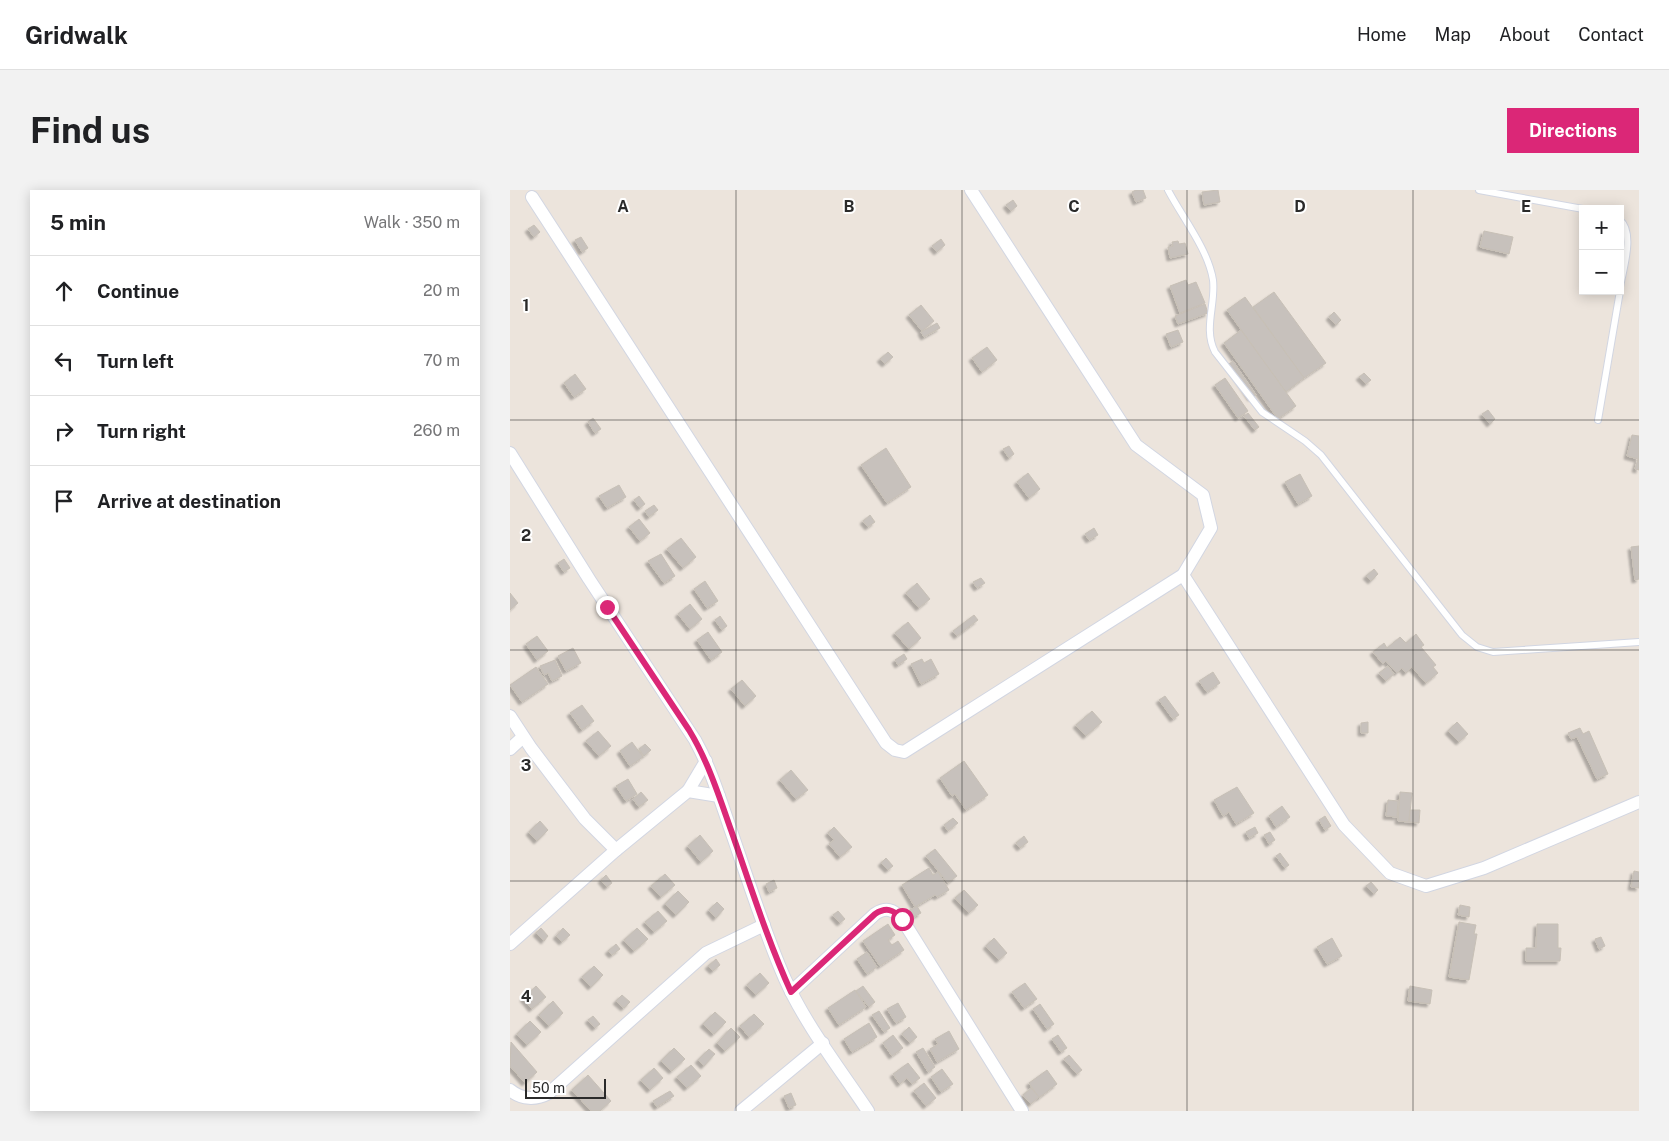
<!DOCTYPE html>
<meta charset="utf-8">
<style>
:root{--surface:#fff;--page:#f2f2f2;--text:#202124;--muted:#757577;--line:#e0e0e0;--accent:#db2777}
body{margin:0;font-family:"Public Sans",sans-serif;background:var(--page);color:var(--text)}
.controls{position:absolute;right:15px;top:15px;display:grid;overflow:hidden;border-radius:0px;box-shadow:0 2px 12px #0003}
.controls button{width:45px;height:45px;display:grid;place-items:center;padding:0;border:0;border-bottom:1px solid var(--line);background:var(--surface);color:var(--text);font:25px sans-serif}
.scale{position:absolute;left:15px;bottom:12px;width:81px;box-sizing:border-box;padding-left:5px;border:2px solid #2a2a2a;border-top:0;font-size:14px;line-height:18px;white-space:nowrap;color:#2a2a2a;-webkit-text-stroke:4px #fff;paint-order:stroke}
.stop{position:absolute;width:15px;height:15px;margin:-11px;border:4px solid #db2777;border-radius:50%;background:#fff}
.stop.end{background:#db2777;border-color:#fff;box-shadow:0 1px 5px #0008}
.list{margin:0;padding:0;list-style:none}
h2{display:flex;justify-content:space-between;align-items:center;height:65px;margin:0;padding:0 20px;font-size:21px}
h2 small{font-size:16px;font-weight:400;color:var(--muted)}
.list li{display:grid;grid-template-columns:32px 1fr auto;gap:15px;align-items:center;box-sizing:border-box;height:70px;padding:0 20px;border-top:1px solid var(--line)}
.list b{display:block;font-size:19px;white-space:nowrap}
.list em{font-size:16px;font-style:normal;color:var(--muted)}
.icon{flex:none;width:28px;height:28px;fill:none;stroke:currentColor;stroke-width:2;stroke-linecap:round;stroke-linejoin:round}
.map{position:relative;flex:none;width:1129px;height:921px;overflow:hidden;border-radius:0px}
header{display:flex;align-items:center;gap:30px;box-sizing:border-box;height:70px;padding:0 25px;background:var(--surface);border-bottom:1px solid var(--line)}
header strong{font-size:24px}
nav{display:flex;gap:28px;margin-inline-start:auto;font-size:18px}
.intro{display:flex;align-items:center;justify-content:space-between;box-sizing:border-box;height:120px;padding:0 30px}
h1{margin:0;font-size:35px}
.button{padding:12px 22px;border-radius:0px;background:var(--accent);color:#fff;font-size:18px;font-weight:700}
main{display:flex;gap:30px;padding:0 30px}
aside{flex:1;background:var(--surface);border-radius:0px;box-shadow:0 2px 12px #0003}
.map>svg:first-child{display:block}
</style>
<header>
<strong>Gridwalk</strong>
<nav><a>Home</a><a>Map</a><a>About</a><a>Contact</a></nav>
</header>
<div class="intro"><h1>Find us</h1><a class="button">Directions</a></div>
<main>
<aside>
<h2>5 min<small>Walk · 350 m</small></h2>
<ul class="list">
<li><svg class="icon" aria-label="ahead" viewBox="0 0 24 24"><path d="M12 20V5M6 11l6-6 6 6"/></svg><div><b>Continue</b></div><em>20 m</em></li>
<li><svg class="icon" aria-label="left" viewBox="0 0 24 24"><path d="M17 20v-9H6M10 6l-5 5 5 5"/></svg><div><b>Turn left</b></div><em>70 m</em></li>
<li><svg class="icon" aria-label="right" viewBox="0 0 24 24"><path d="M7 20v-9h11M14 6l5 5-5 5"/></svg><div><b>Turn right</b></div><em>260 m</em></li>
<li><svg class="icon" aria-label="arrive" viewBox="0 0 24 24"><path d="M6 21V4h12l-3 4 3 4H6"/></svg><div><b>Arrive at destination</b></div></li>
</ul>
</aside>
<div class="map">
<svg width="1129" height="921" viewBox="0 0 1129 921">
<defs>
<filter id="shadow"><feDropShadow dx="-3" dy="3" stdDeviation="1" flood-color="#0004"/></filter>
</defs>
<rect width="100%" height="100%" fill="#ece4dc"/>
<g fill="#c7c1bc" stroke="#c7c0b6" filter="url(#shadow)">
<path d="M626,0H633L636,8L626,12L622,2Z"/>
<path d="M708,0L710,12L694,15L692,2Z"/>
<path d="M503,10L507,16L501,21L496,15Z"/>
<path d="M24,35L30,42L24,47L18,39Z"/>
<path d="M974,41L1003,47L999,64L970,57Z"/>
<path d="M71,47L78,58L72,62L65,50Z"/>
<path d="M431,49L435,55L427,62L422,56Z"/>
<path d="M668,51L669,54L675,53L678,64L660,68L658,57L663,56L662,52Z"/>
<path d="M676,90L678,95L686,92L695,113L670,123L660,96Z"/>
<path d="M764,102L816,173L794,188L743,117Z"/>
<path d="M735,107L794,188L776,202L717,120Z"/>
<path d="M695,114L698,123L668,134L665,126Z"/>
<path d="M411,115L424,131L412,141L399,125Z"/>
<path d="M824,122L831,130L826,135L819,127Z"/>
<path d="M427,133L430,138L414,147L411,142Z"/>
<path d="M668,140L673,152L661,157L656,144Z"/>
<path d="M731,140L786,216L768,229L714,153Z"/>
<path d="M477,157L487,170L472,182L462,168Z"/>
<path d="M378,162L383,167L375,174L370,169Z"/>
<path d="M723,171L746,205L741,208L719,174Z"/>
<path d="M854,183L861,190L856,194L849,187Z"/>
<path d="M65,184L76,199L64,207L54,193Z"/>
<path d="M715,188L738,221L728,228L705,195Z"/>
<path d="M978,220L985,229L980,234L972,224Z"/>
<path d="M738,223L749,237L745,240L734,226Z"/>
<path d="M83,228L91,239L85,243L78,232Z"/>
<path d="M1122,245L1129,246V280L1125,279L1128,269L1117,266Z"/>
<path d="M499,256L504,264L499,268L493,259Z"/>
<path d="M376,258L401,297L377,313L351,275Z"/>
<path d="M518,283L530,299L519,308L507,292Z"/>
<path d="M790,284L802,306L788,314L775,292Z"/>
<path d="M109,295L116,307L97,318L89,306Z"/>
<path d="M129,306L135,314L130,318L124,310Z"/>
<path d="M144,315L148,320L139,327L135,321Z"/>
<path d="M360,325L365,332L358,337L353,331Z"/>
<path d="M129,329L140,343L130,351L119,337Z"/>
<path d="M584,338L588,345L579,350L575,344Z"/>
<path d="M171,348L186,367L173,378L157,359Z"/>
<path d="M1129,356V389L1125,390L1121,357Z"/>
<path d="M151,364L165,386L154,393L138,371Z"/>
<path d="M54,369L60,378L54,382L48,373Z"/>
<path d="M864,379L868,384L861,391L856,386Z"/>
<path d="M471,388L475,393L467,398L463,392Z"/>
<path d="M195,391L208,411L197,418L184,399Z"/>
<path d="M407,393L420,409L409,418L396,403Z"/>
<path d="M0,403L8,413L0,420Z"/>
<path d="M180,414L192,429L180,439L168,424Z"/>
<path d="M464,425L468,430L447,446L443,441Z"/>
<path d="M210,426L217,436L212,440L205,430Z"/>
<path d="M398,432L411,448L399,459L385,443Z"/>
<path d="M198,442L212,462L201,470L187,450Z"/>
<path d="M906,444L914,455L911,457L926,475L923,477L928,483L916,493L902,477L896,483L892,478L887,483L876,471L873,474L863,462L874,453L877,458L890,447L896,453Z"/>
<path d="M27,446L38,461L27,470L16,454Z"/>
<path d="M63,458L71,473L56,481L48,466Z"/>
<path d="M394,464L397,469L388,475L385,470Z"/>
<path d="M412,469L414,473L421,469L429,484L411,494L401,474Z"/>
<path d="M45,470L52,486L42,491L38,483L34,485L30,476Z"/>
<path d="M878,476L884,484L876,491L869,483Z"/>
<path d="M26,477L38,494L12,512L0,495Z"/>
<path d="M703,482L710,493L697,502L689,491Z"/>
<path d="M232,490L246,506L235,516L221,499Z"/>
<path d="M655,506L669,525L663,529L649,510Z"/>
<path d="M72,515L84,531L72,540L60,523Z"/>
<path d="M582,521L592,532L576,546L566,535Z"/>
<path d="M858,532V543H851V533Z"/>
<path d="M947,532L958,544L949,552L938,541Z"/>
<path d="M1070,538L1073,544L1079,541L1098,584L1087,589L1067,547L1061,549L1058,543Z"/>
<path d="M88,541L101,556L89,566L76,551Z"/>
<path d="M122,552L133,567L120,576L110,561Z"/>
<path d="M135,554L141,560L134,566L129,559Z"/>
<path d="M454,571L478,605L456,620L445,604L442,606L430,588Z"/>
<path d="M281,580L298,600L286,609L270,590Z"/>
<path d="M118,589L127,604L116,611L106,596Z"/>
<path d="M727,597L744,623L726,634L719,622L713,626L704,610Z"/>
<path d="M131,602L138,610L129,617L123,609Z"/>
<path d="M890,602L902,603L899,632L888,631Z"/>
<path d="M878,610L888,611L887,627L876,626Z"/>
<path d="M772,616L780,627L766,637L759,626Z"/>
<path d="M900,620H910L909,633L899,632Z"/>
<path d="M815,626L821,636L815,640L809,630Z"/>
<path d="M443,628L448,633L438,641L434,635Z"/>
<path d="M30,631L38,640L27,651L19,642Z"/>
<path d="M324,637L342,657L330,667L319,654L324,650L318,643Z"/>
<path d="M745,637L748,643L739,648L736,642Z"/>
<path d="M760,642L765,650L759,654L754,645Z"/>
<path d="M190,645L203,661L191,672L178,656Z"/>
<path d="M514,646L518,652L510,658L506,653Z"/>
<path d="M425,659L447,686L438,693L416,666Z"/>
<path d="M770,663L779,675L775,678L766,666Z"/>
<path d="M376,668L383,676L378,680L371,673Z"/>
<path d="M419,678L423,685L428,682L439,700L427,707L425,705L405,717L392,695Z"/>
<path d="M1124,681L1129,682V698L1121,697Z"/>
<path d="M155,684L165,695L151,707L141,696Z"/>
<path d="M96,685L102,693L97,697L91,690Z"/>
<path d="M264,690L267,698L259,702L256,694Z"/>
<path d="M861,692L868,700L864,704L856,696Z"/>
<path d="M454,700L468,715L459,723L445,708Z"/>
<path d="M168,701L179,712L166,725L155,714Z"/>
<path d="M207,712L214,719L206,728L199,720Z"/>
<path d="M950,715L960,717L959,727L948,725Z"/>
<path d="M407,716L411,723L402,728L398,721Z"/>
<path d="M148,721L157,731L144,742L135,732Z"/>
<path d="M328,721L335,729L330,733L323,725Z"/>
<path d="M949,732L966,735L964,744H967L959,790L939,787Z"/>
<path d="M378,734L385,745L378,750L382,755L388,751L394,760L370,776L353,751Z"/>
<path d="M1027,734H1048V758H1051L1050,771H1016V758H1026Z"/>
<path d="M31,738L38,746L34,751L26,743Z"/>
<path d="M53,738L60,745L52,752L46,746Z"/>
<path d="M127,738L138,749L124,761L114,750Z"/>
<path d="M1091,747L1095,756L1089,759L1085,749Z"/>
<path d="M484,748L497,763L489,770L476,756Z"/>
<path d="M822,748L832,766L817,774L807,757Z"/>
<path d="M106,754L110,759L102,765L98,761Z"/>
<path d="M357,762L367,777L357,784L347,769Z"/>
<path d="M206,769L210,775L203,781L198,776Z"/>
<path d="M84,776L93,785L81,797L72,787Z"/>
<path d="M250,783L259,793L246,805L237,795Z"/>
<path d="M515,793L527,809L514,818L502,802Z"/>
<path d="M26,796L36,807L22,819L13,808Z"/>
<path d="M353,796L365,812L359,817L346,801Z"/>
<path d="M900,796L922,800L920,814L898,811Z"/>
<path d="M345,800L356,817L329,835L318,818Z"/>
<path d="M112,805L120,812L114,818L106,811Z"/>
<path d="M43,811L53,823L39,836L29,825Z"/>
<path d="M388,813L396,827L386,833L377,819Z"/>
<path d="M530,814L544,834L537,839L523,819Z"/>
<path d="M369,821L380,838L374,842L362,825Z"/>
<path d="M205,822L216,832L204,844L193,834Z"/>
<path d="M244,824L254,834L239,847L230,836Z"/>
<path d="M83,826L90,834L85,838L78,830Z"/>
<path d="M20,831L31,842L17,855L7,844Z"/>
<path d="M359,833L367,847L342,862L334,849Z"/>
<path d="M399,837L407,847L400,853L392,844Z"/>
<path d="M221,838L230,847L215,861L207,853Z"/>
<path d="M439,841L449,859L427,872L420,859L428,854L425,849Z"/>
<path d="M383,845L393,858L382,866L373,853Z"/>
<path d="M548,845L557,858L551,862L542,849Z"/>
<path d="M1,852L27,882L15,893L0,876Z"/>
<path d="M164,858L175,869L162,881L151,871Z"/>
<path d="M413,858L425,877L418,882L406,862Z"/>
<path d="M199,859L205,864L194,876L188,870Z"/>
<path d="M559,865L572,880L567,884L554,869Z"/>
<path d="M398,873L410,888L402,894L397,888L390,894L383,884Z"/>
<path d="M181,875L191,886L177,898L167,887Z"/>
<path d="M144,878L153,888L140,900L131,890Z"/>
<path d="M432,879L443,894L431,902L421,887Z"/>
<path d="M537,880L547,894L529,908L519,893Z"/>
<path d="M78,885L101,911L90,921H81L62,900Z"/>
<path d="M414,893L426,908L416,916L404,901Z"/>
<path d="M521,898L529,907L521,914L513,905Z"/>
<path d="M160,901L164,906L147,917L143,911Z"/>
<path d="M281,903L286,915L279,918L274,906Z"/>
</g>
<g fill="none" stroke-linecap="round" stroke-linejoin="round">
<defs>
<g id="service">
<path d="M658,0C672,27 698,59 703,90C706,114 693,139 705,162L752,222L795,251L811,265L952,445L967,457L983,462L1129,452"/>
<path d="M969,0L1073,19"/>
<path d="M1110,30C1125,43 1113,79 1110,97"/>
<path d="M1088,230L1110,101"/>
</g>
<g id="minor">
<path d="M461,0L626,255L693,305L701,338L673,385L834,635L880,683L916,696L974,678L1129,612"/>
<path d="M22,7L376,553L385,560L394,562L673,385"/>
<path d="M0,263L79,389L185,550C200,577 209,606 219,635C237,686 253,739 275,789C295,834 330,879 358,921"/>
<path d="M0,526L21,558L75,629L106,660"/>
<path d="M0,559L13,547"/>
<path d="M178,601L196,571"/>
<path d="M0,754L106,660L178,601L209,606"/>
<path d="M281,802L365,724C376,717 383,719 392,729L512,921"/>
<path d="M0,900C12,910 26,910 39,903L196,763L254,735"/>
<path d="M231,921L313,853"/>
</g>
</defs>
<use href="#service" stroke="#d2d6e2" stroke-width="8"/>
<use href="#minor" stroke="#d2d6e2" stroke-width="14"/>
<use href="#service" stroke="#fff" stroke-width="6"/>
<use href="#minor" stroke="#fff" stroke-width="12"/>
</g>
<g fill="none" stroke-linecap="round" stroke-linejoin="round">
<path stroke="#db2777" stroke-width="6" d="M97,417L179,540C198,571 209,606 221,640C240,694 257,749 281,802L365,724C376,717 383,719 392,729"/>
</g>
<path fill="none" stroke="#2a2a2a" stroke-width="1" stroke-opacity="0.55" d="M226,0V921M452,0V921M677,0V921M903,0V921M0,230H1129M0,460H1129M0,691H1129"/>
<g font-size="16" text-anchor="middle" font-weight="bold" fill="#2a2a2a" stroke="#fff" stroke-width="4" stroke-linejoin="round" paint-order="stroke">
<text x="113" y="22">A</text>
<text x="339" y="22">B</text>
<text x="564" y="22">C</text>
<text x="790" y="22">D</text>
<text x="1016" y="22">E</text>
<text x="16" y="121">1</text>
<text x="16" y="351">2</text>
<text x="16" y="581">3</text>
<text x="16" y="812">4</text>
</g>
</svg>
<div class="controls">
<button>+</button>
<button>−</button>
</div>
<div class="scale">50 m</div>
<div class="stop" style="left:392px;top:729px"></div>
<div class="stop end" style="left:97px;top:417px"></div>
</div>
</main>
